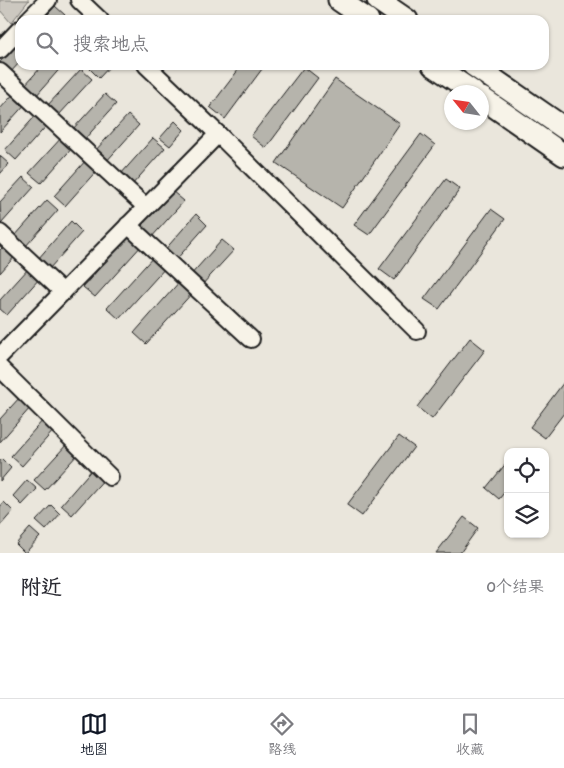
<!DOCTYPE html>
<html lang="zh">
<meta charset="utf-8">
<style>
:root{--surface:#fff;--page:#f7f7f7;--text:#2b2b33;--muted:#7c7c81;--line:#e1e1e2;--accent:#111827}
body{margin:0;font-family:Itim,"LXGW WenKai TC",sans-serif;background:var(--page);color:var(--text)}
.controls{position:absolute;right:15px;bottom:15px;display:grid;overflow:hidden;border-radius:10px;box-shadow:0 1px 4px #0004}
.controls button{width:45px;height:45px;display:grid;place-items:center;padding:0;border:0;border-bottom:1px solid var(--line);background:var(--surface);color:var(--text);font:25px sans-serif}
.compass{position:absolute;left:444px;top:85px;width:45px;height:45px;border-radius:50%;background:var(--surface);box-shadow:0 1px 4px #0004;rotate:300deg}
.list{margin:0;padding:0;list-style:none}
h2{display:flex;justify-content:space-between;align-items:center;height:65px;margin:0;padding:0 20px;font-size:21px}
h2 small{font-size:16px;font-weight:400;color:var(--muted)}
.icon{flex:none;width:28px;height:28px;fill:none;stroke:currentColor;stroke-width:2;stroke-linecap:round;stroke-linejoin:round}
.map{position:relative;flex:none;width:564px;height:553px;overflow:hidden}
.search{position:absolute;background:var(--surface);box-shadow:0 1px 4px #0004;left:15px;right:15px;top:15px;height:55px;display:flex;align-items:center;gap:12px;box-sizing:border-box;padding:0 18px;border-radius:15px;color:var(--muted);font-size:19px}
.sheet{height:145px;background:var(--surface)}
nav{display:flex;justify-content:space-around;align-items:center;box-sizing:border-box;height:70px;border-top:1px solid var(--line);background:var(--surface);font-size:14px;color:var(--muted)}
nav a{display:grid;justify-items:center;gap:2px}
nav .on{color:var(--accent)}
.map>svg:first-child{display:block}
</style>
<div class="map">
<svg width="564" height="553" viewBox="0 0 564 553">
<rect width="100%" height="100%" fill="#eae6dc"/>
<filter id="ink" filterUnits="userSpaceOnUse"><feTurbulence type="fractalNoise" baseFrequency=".02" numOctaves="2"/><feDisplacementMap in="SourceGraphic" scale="10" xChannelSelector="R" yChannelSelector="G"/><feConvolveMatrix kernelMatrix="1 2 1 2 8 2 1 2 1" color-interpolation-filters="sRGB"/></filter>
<g filter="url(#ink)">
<path fill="#ccc8c0" stroke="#74726e" d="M0,0H29L11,23L0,10Z"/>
<g fill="#b6b4ac" stroke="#1c1c1c">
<path d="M55,6L65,15L60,20H43Z"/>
<path d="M20,39V62L9,74L0,66V62Z"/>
<path d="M43,65H63L36,96L24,86Z"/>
<path d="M93,65H111L99,78L90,69Z"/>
<path d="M242,65H265L225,119L210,107Z"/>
<path d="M304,67L318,78L266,148L251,136Z"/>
<path d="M81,69L92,79L58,116L47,106Z"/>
<path d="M335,79L400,124L342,208L276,163Z"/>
<path d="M16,91L28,101L0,132V109Z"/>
<path d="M105,94L116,104L83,141L71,131Z"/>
<path d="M38,113L49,123L16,160L5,150Z"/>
<path d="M128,115L139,125L105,163L94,152Z"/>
<path d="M175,121L184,130L170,146L160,138Z"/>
<path d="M421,134L435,145L369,235L354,225Z"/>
<path d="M63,136L74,146L41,183L29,173Z"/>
<path d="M153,138L165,148L131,186L120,175Z"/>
<path d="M0,156L9,164L0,174Z"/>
<path d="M87,159L98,169L65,206L54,196Z"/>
<path d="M23,177L34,187L1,224L0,202Z"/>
<path d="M446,179L460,189L394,280L379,269Z"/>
<path d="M172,191L184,201L150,239L139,228Z"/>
<path d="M47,200L58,210L25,247L14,237Z"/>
<path d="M491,209L505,219L439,309L424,299Z"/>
<path d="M196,214L207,225L174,262L163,252Z"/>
<path d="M71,221L82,232L49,269L38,259Z"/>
<path d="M130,233L143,244L95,297L83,287Z"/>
<path d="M222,240L234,250L200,287L189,277Z"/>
<path d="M5,245L16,255L0,273V250Z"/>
<path d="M155,255L167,266L119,319L107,308Z"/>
<path d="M29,268L40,278L7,315L0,309V300Z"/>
<path d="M181,280L194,291L146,344L134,333Z"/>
<path d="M470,338L485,350L432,419L417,407Z"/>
<path d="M564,382V413L545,438L530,427Z"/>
<path d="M20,397L31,407L0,442V419Z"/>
<path d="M44,419L55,429L22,466L11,456Z"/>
<path d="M399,436L414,447L362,516L347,505Z"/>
<path d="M68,443L79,453L45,490L34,480Z"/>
<path d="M2,459L11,468L0,481V461Z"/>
<path d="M508,461V488L499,499L486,488Z"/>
<path d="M94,467L106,477L72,515L61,505Z"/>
<path d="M27,480L37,489L22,505L13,496Z"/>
<path d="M4,502L13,511L0,526V507Z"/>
<path d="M51,505L60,514L46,530L36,521Z"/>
<path d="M464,517L478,528L460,553H436Z"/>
<path d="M30,528L40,537L25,553L16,544Z"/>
</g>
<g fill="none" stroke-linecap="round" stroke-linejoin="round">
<defs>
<g id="minor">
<path d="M79,0L100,20"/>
<path d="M28,20L48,0"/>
<path d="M0,50L20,29"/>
<path d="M0,72L146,207"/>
<path d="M218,134L417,331"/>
<path d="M128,225L251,339"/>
<path d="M0,233L63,292"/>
<path d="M0,356L218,134L146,65"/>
<path d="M0,368L110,477"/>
</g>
<g id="major">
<path d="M339,0L368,20"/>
<path d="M378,0L407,20"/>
<path d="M433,65L473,92"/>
<path d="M473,65L564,128"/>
<path d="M482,98L564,155"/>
</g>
</defs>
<use href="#minor" stroke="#1c1c1c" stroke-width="20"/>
<use href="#major" stroke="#1c1c1c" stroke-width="25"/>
<use href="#minor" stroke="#f7f3e8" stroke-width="16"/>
<use href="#major" stroke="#f7f3e8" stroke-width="21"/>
</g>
</g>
</svg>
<div class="controls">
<button><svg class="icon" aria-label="locate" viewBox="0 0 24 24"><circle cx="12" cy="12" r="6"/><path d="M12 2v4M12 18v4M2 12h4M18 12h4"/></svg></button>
<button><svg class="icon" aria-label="layers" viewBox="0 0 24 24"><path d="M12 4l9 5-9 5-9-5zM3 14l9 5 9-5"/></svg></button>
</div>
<svg class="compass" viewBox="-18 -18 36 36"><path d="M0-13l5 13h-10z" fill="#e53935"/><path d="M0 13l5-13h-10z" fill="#7c7c81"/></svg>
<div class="search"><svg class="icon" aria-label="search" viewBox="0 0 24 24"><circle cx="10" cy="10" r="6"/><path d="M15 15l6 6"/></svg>搜索地点</div>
</div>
<section class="sheet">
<h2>附近<small>0个结果</small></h2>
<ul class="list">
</ul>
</section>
<nav>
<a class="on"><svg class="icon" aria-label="map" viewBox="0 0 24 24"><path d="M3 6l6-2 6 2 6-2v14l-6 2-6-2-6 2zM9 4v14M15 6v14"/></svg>地图</a>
<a><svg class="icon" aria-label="directions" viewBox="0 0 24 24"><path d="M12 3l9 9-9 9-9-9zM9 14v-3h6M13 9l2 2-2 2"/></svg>路线</a>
<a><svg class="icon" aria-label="saved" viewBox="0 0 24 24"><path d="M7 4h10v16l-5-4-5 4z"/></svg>收藏</a>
</nav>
